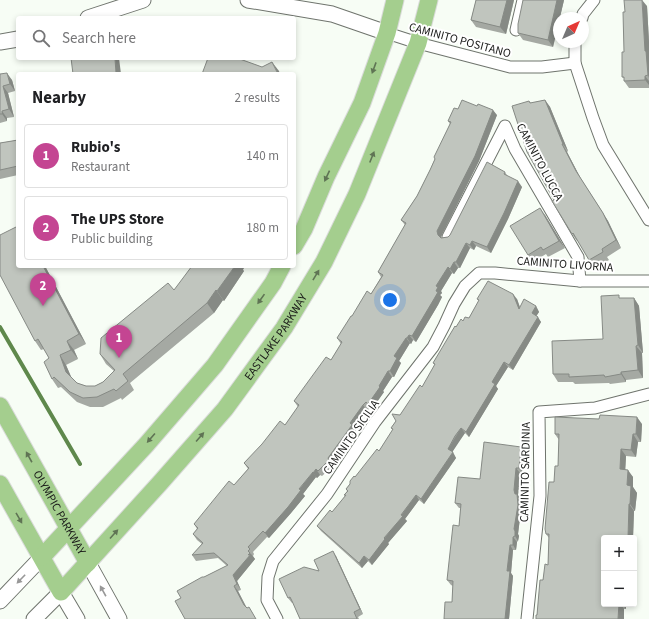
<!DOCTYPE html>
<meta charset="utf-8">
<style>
:root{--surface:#fff;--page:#f6f6f6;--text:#202124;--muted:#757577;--line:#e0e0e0;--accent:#c44592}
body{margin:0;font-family:"Source Sans 3",sans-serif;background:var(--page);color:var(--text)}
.controls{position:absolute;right:12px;bottom:12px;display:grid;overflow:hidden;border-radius:4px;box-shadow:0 2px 6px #0003}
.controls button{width:36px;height:36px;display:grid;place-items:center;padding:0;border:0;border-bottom:1px solid var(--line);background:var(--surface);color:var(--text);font:20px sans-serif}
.compass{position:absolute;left:553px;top:12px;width:36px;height:36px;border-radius:50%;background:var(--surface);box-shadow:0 2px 6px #0003;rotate:44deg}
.you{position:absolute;left:390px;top:300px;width:14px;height:14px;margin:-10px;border:3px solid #fff;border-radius:50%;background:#1a73e8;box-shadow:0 0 0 6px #1a73e833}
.badge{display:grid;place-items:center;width:26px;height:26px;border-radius:50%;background:var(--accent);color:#fff;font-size:13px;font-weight:700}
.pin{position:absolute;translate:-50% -33px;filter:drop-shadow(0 1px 2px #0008)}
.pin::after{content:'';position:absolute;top:21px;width:14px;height:12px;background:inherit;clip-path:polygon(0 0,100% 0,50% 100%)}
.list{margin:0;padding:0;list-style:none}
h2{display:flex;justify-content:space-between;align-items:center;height:52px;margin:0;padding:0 16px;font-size:17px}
h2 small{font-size:13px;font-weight:400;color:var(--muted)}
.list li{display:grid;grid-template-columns:26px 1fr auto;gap:12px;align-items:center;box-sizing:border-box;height:64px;margin:0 8px 8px;padding:0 8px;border:1px solid var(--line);border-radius:4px}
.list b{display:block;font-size:15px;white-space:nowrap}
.list p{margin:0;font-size:13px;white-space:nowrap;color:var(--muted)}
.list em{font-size:13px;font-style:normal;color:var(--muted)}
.icon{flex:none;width:22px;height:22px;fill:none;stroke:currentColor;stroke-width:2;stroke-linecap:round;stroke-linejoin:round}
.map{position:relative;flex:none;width:649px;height:619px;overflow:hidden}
.search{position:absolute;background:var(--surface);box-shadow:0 2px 6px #0003;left:16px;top:16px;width:280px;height:44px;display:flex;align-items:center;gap:10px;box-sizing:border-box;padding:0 14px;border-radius:4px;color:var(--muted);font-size:15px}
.panel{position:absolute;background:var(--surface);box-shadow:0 2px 6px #0003;left:16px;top:72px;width:280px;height:196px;border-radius:4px}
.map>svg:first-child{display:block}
</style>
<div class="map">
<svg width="649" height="619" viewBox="0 0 649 619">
<rect width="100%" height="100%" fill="#f7fdf5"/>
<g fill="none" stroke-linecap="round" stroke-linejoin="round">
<path stroke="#5f884c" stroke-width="4" d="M0,327L80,464"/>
<defs>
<g id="street">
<path d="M582,18L583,14L594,0"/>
<path d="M516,30L523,0"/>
<path d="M387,33L418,43L510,67H542L575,63"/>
<path d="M575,42V63L593,118L603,145L649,220"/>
<path d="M448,237L505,126L515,149L578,257L580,281"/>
<path d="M277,619L267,600L268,577L273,561L327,494L375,422L433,347L444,326L454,304L465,286L479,273H495L580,281H649"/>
<path d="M527,619L540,496L539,412L595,408L649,394"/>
</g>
<g id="secondary">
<path d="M248,0L332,14L387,33"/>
<path d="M88,18L143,0"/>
<path d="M0,42L18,39"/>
<path d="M88,563L119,619"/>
<path d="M0,601L42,557"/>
<path d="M34,619L61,592L77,619"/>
</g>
<g id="primary">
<path d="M294,246L304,229L326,177L362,103L387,33L395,0"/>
<path id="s1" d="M0,406L88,563"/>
<path id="s2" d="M0,484L61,592L160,483L225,409L284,328L324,262L357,194L418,43L429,0"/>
<path d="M42,557L146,445L215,365L273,283L282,266"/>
</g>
</defs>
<use href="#street" stroke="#6f746d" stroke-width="13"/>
<use href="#secondary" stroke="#6f746d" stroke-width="17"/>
<use href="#primary" stroke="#dadbda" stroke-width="19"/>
<use href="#street" stroke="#fff" stroke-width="11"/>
<use href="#secondary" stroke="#fff" stroke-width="15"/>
<use href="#primary" stroke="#a4ce8e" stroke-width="17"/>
</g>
<g fill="#a5a9a3">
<path d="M476,0H514L506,34L476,27L471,20Z"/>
<path d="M523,0H564L553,47L523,40L518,33Z"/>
<path d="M647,6L649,42V88H629L624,81V78L622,77L624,52Z"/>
<path d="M0,74L12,80L15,91L8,93L14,117L7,118V121L0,123Z"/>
<path d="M545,100L550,107L568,151L567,152L581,179L608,221L621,248L607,257L609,260L594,268L589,260L578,241H577L572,234L554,200L529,101L531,103Z"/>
<path d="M458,109L497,115L479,161L441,237V238L448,237L505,172L508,177L522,187L508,219L491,253L476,246L474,250L470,248L460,268H458L454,274L452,273L441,291L442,293L440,295L442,297L438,305L416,342L413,340L411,344L410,343L399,361L401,363L394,377H392L383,391L384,392L372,409L370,408L367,411L355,428L356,430L332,464L333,466L322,476L320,475L317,478L316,477L303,494L305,496L291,513L269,538L267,537L253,552L254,554L253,556L255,559L237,581L241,590L238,591L247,608L253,613L181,598L204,577L227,566L218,558L196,561L192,555L202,544L197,540L193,534L197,529L194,524L234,485L248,469L244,463L285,425L298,407L294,401L331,360L341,344L337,338L352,316L371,294L381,277L378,272L405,225L401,220L417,196L430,170L450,124L448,121Z"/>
<path d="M18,140V175L0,179V143Z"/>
<path d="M545,215L565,248L548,257L546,254L533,262L528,255Z"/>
<path d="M18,266H45L86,344L74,350L78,359L66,365L71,377L77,383L86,386H95L103,382L114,371L106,364L100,354L174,290L243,270L244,271L224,301L223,300L214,313L130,383L134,390L122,400L121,398L103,407H90L77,402L61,387L58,388L52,379L49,358L44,349L41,350L35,341Z"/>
<path d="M621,298H634L639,306L643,353H642L643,378L626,380V382L610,384L609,383L575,384L573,382H558L553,374L603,339Z"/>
<path d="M477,299H517L520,307L536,306L539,312L536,316L541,322L513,370L508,367L496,386L498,389L469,437L465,433L459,441L452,452L456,458L424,504L419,500L405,519L407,521L388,543L389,544L372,565L368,561L362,568L321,531L317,526L332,512L345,496L344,495L347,491L346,489L355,477L379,451L393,430L391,428L400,415L422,387L435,365L433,363L456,327L463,321L469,318L479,301Z"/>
<path d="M642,424L641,442H638L636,457L626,456L625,470L633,477V487L637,493L635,511H634L633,538H604V604H626V609H624V619H536L537,615L543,580L548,565L549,538L546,534L554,482L558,466L559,440L555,434Z"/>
<path d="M524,452L522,473H520L518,495L521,499V510L518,534L519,536L518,541L517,542L516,550H513L511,573L513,576L509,619H444L452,602L453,586L451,585L447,580L459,526L461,508H459L455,503L480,479Z"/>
<path d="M336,556L363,614L358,617L359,619H300L293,603H292L288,598Z"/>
</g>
<g fill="#868a85">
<path d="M507,0H514L506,34L500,27Z"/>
<path d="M557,0H564L553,47L548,40Z"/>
<path d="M642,0L647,6L649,42V78L648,75L645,51Z"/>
<path d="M115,58H119L121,74H116Z"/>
<path d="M272,62L279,71L280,74H278Z"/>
<path d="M7,73L12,80L15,91L10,84Z"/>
<path d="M645,76L649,81V85L645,80Z"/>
<path d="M3,86L8,93L14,117L9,109Z"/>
<path d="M545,100L550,107L568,151L563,144Z"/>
<path d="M493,110L497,115L479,161L441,237L442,240L438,235L437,231Z"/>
<path d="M2,111L7,118V121L2,114Z"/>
<path d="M562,144L567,152L581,179L608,221L621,248L616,240L576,171Z"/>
<path d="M518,181L522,187L508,219L491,253L487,247Z"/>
<path d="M540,208L545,215L565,248L559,241Z"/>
<path d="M472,241L476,246L474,250L470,245Z"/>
<path d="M466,243L470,248L460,268L456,262Z"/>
<path d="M454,262L458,268L454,274L450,269Z"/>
<path d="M43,266H45L86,344L79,334Z"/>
<path d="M235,266H245L243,270L244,271L224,301L217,291Z"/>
<path d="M448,267L452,273L441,291L442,293L440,295L442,297L438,305L416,342L412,336L436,286Z"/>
<path d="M216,290L223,300L214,313L207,303Z"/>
<path d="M513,294L517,299L522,314L519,309Z"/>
<path d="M634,298L639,306L643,353L638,345Z"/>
<path d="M536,306L539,312L535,318L532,313Z"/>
<path d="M538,317L541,322L513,370L509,365Z"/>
<path d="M409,335L413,340L411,344L407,338Z"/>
<path d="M406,338L410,343L399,361L401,363L394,377L390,371L394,356Z"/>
<path d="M67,341L74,350L78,359L71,350Z"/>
<path d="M636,346L642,353L643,378L638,370Z"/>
<path d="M60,355L66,365L73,381L66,372Z"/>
<path d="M504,362L508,367L496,386L498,389L469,437L466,432L492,382Z"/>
<path d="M388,371L392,377L383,391L384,392L372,409L368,404Z"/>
<path d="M621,372L626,380V382L621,374Z"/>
<path d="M363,405L367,411L355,428L356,430L332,464L333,466L328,458L350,423Z"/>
<path d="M637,417L642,424L641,442L636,434Z"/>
<path d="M461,428L465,433L451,454L448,449Z"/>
<path d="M633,434L638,442L636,457L631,450Z"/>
<path d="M521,447L524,452L522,473L519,468Z"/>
<path d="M621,449L626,456L625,476L620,469Z"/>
<path d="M453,452L456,458L424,504L421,499Z"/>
<path d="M516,468L520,473L518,495L521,499V510L518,534L519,536L518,541L515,536L514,529L515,494L514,490Z"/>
<path d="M316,469L320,475L317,478L313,473Z"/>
<path d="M628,470L633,477V487L637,493L635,511L630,504L627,485Z"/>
<path d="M313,472L316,477L303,494L305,496L291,513L269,538L265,533Z"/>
<path d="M416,495L419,500L405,519L407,521L388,543L389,544L372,565L369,560Z"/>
<path d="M629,504L634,511L633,538H628Z"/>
<path d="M513,537L517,542L516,550L513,545Z"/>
<path d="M510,545L513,550L511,573L513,576L509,619H505L507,571Z"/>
<path d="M333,551L336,556L363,614L360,609Z"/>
<path d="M250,553V555L251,554L255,559L237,581L241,590L237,584L233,575Z"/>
<path d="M364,556L368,561L362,568L359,563Z"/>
<path d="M234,586L238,591L248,611L244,605Z"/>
<path d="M619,604H621L624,609V619H618Z"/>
<path d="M622,604H626V609Z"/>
</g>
<g fill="#c0c5be" stroke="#868a85">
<path d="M476,0H507L500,27L471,20Z"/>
<path d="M523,0H557L548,40L518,33V24Z"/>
<path d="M624,0H642L645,51H646L648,75L645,76V80L624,81V77H622V52H624L623,12H625Z"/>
<path d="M71,58H115L116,74H73Z"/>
<path d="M208,58H237L262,67L272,62L278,74H202Z"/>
<path d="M7,73L10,84L3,86L9,109L2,111V114H0V74Z"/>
<path d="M462,100L477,106L478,104L493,110L475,156L437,231L438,235L441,238L448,237L450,235L487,162L505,172L504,174L518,181L504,213L487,247L472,241L470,245L466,243L456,262H454L450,269L448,267L436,286L438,287L436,291L438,292L434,299L412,336L409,335L407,338H406L394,356L397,358L390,371H388L379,386L380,387L368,404L366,402L363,405L350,423L352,425L328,458L329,460L318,471L316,469L313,473V472L299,489L301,490L288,507L265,533L263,531L248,547L250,549L248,551L250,553L248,555L251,554L233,575L237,584L234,586L244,605L247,608L249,607L256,619H185L175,601L181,598L177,591L202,577H204L228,565L214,553L192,555L203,543L193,534L198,528L194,524L229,481L234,485L249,468L244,463L262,444L280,421L285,425L299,405L294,401L326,357L331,360L342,342L337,338L351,316H352L367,291L371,294L383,275L378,272L406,223L401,220L417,196L430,170L435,159L434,157L451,122L448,121L454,108L458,109Z"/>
<path d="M545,100L563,144H562L576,171L603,213L616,240L602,249L603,252L589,260L573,233L572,234L552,201L554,200L527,152L512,106L529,101L530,103Z"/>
<path d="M18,140V166L0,170V143Z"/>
<path d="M540,208L559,241L543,250L541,247L528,255L510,226Z"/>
<path d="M18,226V266H43L79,334L67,341L71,350L60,355L66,372L77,383L86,386H95L103,382L115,370L100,354L101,338L168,283L174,290L192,266H235L217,291L216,290L207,303L123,374L128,381L116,391L114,389L97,397L83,398L70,392L54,377L52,379L44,362L49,358L38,339L35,341L0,275V235Z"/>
<path d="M488,281L513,294L519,309L524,299L536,306L532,313L538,317L509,365L504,362L492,382L495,384L466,432L461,428L455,436L448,449L453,452L421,499L416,495L401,515L403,516L384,538L385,539L369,560L364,556L359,563L317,526L330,510L332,512L346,495H344L348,491L346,489L350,484V481L354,476L355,477L377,449L379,451L393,429L391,428L396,421L392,414L400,415L420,385L422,387L435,364L433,363L455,326L456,327L461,319L463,321L465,317L469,318L479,300L477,299Z"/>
<path d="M619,295V298H634L638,345L636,346L638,370L621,372V374L605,377L604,375L569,377V374H553L552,341L603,339L601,296Z"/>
<path d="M600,415L637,417L636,434H633L631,450L621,449L620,469L628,470L627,485L631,486L630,504H629L628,538H604V604H619L618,619H536V615H537L540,580H543L545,564L548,565L549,534H546L545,529L549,482H554L555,466H558L559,434H555V417L599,419Z"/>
<path d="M484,442L521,447L519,468H516L514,490L515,494H517L518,505L514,529L515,531V536L513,537V545H510L507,571H510L505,619H444L445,602H452L453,581L447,580L453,525L459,526L461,504L455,503L458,477L480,479Z"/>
<path d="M333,551L360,609L354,612L357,619H300L292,601L290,597L288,598L279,579L304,567L319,571L314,560Z"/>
</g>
<defs><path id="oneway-solid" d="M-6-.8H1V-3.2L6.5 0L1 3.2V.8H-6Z"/></defs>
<g fill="#5f7454">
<use href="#oneway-solid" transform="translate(374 68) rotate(110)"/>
<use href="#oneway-solid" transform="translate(372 157) rotate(-68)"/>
<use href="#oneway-solid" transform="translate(327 176) rotate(115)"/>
<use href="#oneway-solid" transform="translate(316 275) rotate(-59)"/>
<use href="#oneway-solid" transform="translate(261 299) rotate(125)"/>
<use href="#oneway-solid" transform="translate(200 437) rotate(-49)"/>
<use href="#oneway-solid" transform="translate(151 438) rotate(131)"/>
<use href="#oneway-solid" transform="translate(29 457) rotate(-119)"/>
<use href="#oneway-solid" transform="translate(19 518) rotate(60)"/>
<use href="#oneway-solid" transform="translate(114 534) rotate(-48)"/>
</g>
<g fill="#989898">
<use href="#oneway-solid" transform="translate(21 579) rotate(134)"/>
<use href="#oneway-solid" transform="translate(103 591) rotate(-119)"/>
</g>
<g text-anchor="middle" stroke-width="4" stroke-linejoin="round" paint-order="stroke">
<g font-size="12" fill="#1a1b19" stroke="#fff">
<text transform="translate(460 40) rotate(15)" y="4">CAMINITO POSITANO</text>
<text transform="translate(540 162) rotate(62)" y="4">CAMINITO LUCCA</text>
<text transform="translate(565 264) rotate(4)" y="4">CAMINITO LIVORNA</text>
<text dy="4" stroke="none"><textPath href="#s2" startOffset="458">EASTLAKE PARKWAY</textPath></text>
<text transform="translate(351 437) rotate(-55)" y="4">CAMINITO SICILIA</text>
<text transform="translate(525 472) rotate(-89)" y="4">CAMINITO SARDINIA</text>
<text dy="4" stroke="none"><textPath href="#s1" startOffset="122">OLYMPIC PARKWAY</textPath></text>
</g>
</g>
</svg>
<div class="controls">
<button>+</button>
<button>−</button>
</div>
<svg class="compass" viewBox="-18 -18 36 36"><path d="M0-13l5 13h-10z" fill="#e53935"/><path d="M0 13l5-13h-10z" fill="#757577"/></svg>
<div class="you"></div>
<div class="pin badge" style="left:119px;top:358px">1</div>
<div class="pin badge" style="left:43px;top:306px">2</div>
<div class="search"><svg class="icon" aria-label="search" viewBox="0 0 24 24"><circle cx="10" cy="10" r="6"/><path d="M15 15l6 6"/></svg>Search here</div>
<section class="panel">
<h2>Nearby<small>2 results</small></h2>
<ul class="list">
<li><span class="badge">1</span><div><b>Rubio's</b><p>Restaurant</p></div><em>140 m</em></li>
<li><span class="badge">2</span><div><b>The UPS Store</b><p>Public building</p></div><em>180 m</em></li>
</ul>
</section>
</div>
